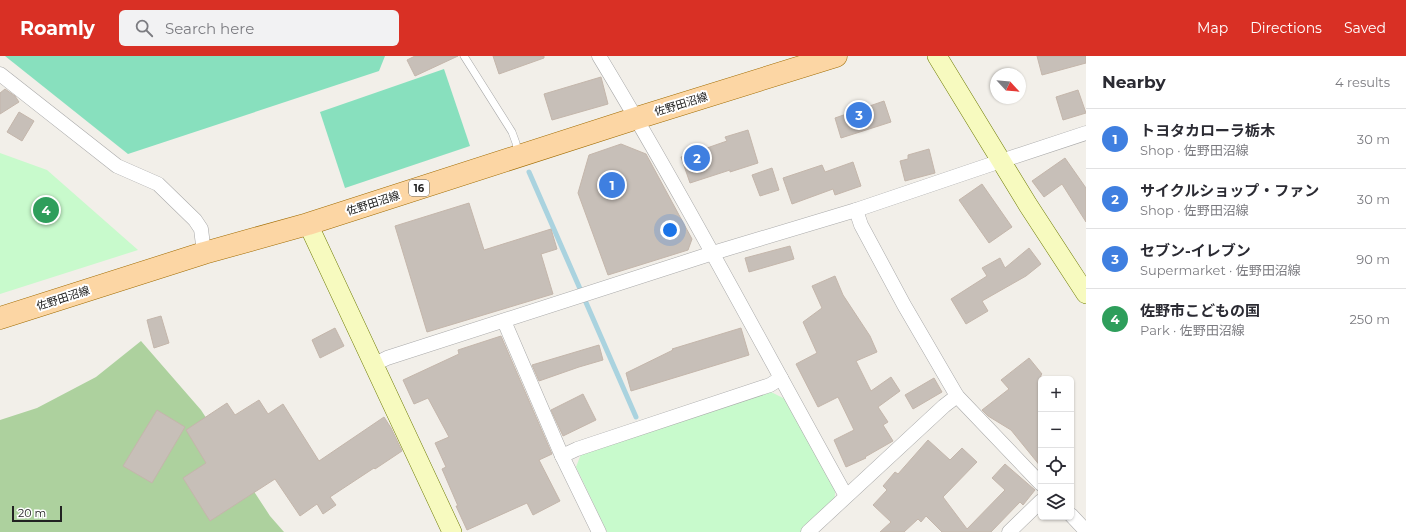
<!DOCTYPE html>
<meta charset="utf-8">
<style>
:root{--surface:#fff;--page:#f2f2f3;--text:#2b2b33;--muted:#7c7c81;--line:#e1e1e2;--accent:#d93025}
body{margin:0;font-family:Montserrat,"Noto Sans JP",sans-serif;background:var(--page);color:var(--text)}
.controls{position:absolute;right:12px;bottom:12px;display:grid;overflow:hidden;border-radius:6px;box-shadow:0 1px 3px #0004}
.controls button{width:36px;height:36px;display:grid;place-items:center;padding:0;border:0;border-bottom:1px solid var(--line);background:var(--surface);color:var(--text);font:20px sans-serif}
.compass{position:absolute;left:990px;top:12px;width:36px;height:36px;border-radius:50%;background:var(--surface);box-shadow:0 1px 3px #0004;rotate:116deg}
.scale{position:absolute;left:12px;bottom:10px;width:50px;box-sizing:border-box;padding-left:4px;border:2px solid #222;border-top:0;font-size:11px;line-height:14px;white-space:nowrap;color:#222;-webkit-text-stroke:3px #fff;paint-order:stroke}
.you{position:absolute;left:670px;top:174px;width:14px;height:14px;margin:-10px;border:3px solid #fff;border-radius:50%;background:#1a73e8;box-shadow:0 0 0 6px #1a73e833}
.badge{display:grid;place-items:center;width:26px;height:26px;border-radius:50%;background:var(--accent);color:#fff;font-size:13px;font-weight:700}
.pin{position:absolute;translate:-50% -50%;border:2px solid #fff;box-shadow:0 1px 4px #0006}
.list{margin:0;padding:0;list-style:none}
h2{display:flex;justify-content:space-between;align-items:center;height:52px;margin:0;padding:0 16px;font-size:17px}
h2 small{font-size:13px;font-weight:400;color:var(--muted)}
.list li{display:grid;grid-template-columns:26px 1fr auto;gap:12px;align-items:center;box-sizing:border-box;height:60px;padding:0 16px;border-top:1px solid var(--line)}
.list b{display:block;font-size:15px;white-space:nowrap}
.list p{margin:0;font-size:13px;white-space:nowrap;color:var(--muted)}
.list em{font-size:13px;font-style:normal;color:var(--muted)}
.icon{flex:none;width:22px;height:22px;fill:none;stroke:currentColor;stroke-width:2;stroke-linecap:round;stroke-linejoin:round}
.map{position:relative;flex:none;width:1086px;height:476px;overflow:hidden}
header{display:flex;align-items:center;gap:24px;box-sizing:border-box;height:56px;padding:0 20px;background:var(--accent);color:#fff}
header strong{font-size:19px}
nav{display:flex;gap:22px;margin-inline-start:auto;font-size:14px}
.search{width:280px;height:36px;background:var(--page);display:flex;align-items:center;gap:10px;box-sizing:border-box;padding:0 14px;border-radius:6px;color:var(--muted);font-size:15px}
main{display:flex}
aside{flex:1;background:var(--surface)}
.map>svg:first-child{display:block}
</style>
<header>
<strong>Roamly</strong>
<div class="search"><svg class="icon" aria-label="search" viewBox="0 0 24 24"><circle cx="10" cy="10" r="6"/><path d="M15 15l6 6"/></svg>Search here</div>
<nav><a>Map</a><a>Directions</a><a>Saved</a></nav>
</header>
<main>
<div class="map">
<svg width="1086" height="476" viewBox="0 0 1086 476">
<rect width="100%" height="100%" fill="#f2efe9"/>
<path fill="#add19e" d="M141,285L201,354L270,460L284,476H0V364L37,352L96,321Z"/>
<g fill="#c8facc">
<path d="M0,97L47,114L138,194L0,238Z"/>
<path d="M771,336L785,343L836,430L834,446L801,476H607L576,411L581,398Z"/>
</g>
<g fill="#88e0be">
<path d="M5,0H385L379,15L128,98Z"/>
<path d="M444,13L470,90L345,132L320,56Z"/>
</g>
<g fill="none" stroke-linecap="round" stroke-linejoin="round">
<path stroke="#aad3df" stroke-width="5" d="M529,116L636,361"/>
</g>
<g fill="#c7bfb8" stroke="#c4b6ab">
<path d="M415,0H458L415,20L407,4Z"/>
<path d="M493,0H544V2L499,18Z"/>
<path d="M1037,0H1086V7L1042,19Z"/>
<path d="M601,21L608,48L552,64L544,38Z"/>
<path d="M5,33L15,40L19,46L0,58V37Z"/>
<path d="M1078,34L1086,57L1063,64L1056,41Z"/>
<path d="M884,45L891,66L841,82L835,62Z"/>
<path d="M19,56L34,65L22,85L7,76Z"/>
<path d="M748,74L758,107L730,116V114L690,127L681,101L727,85L725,81Z"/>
<path d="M621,88L646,98L692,183L688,194L608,219L578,137L589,99Z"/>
<path d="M929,93L935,117L905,125L900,105L908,103V99Z"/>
<path d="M1065,102L1086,132V166L1062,128L1044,141L1032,125Z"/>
<path d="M853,106L861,130L835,139L833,133L792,148L783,122L822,109L825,116Z"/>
<path d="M772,112L779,134L760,140L752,119Z"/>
<path d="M982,128L1012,171L989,187L959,144Z"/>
<path d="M469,147L484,194L551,173L557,193L541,198L553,238L427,276L395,170Z"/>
<path d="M790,190L794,203L749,216L745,202Z"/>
<path d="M1029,192L1041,208L1026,220L982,245L988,255L966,268L951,243L987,220L982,212L1000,202L1005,212Z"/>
<path d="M835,220L843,239L870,280L877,296L856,305L871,335L891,321L900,335L878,351L888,366L883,369L893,385L865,401L866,402L846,411L834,384L854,374L838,341L818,351L796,308L817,297L803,266L822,252L812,230Z"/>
<path d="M161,260L169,287L154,292L147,264Z"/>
<path d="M335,272L344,290L320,302L312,284Z"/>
<path d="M741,272L749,299L631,335L626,317L673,294L672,293Z"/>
<path d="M501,280L552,398L539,404L560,445L533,459L527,447L467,474L456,450H458L442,413L446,411L435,387L449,381L428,342L414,348L403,324L459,298L458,294Z"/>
<path d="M599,289L603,304L579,311L539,325L532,309Z"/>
<path d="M1029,302L1042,318L1041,319V411L1011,374L988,360L982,354L1009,333L1001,324Z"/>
<path d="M934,322L942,336L913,353L905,339Z"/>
<path d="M583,338L596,364L563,380L551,354Z"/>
<path d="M259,344L268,358L283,348L319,405L384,361L391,372L402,395L375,413L374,412L330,441L336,449L323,458L317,448L300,460L275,423L210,465L183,422L206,407L186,374L227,347L235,359Z"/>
<path d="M157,354L185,371L152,427L123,410Z"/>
<path d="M928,384L950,404L962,392L977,406L943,441L967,473L1005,434L992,422L1005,408L1035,434L1023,449L1020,446L991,476H942L926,460L921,466L918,463L904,476H880L891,466L873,449L887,434L883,430L895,416L898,418Z"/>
</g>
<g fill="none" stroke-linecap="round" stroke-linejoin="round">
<defs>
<path id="lane" d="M464,0L512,76L516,87L518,98"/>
<g id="street">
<path d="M599,0C686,144 764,293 846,440"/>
<path d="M0,18L117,110L158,128L195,164L201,173L204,197"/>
<path d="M856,154L861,169L904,249L957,340L1041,428"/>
<path d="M504,265L562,400L599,476"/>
<path d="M373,309L387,302L713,197L856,154L983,111L1086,77"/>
<path d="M562,400L577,393L770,329L781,322"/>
<path d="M1071,459L1086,475"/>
<path d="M808,476L944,350L957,340"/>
<path d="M1009,476L1041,445"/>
</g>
<g id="secondary">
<path d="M937,0L1028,149L1086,238"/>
<path d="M308,168L452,476"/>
</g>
<path id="primary" d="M0,262L204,197L308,168L637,62L836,0"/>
</defs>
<use href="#lane" stroke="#a9a9a9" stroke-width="8"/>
<use href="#street" stroke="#a9a9a9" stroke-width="15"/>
<use href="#secondary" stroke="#707d05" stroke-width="20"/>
<use href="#primary" stroke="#a06b00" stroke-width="23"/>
<use href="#lane" stroke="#fff" stroke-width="7"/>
<use href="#street" stroke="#fff" stroke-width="14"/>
<use href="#secondary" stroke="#f7fabf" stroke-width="19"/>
<use href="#primary" stroke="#fcd6a4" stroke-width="22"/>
</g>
<g text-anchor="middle" stroke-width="4" stroke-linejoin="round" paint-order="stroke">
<rect fill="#fff" stroke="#646464" stroke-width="1" x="409" y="124" width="20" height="16" rx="3"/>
<g font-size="10" font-weight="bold" fill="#222">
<text x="419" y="136">16</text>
</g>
<g font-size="11" fill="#222" stroke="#fff">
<text transform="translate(681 48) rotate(-17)" y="4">佐野田沼線</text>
<text transform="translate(373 147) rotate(-18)" y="4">佐野田沼線</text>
<text transform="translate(63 242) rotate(-18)" y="4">佐野田沼線</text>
</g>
</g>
</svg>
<div class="controls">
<button>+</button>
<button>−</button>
<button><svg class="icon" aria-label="locate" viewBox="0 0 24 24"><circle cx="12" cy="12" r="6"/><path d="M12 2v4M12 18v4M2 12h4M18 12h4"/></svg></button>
<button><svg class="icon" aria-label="layers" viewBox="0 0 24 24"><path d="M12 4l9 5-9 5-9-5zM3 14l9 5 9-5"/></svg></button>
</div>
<svg class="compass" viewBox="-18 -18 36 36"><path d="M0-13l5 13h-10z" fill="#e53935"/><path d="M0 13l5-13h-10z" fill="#7c7c81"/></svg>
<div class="scale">20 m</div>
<div class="you"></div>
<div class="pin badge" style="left:612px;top:129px;background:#3f7fe0">1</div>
<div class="pin badge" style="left:697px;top:102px;background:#3f7fe0">2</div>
<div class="pin badge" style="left:859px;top:59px;background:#3f7fe0">3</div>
<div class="pin badge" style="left:46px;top:154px;background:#2e9e5b">4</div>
</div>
<aside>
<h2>Nearby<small>4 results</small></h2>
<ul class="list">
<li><span class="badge" style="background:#3f7fe0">1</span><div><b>トヨタカローラ栃木</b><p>Shop · 佐野田沼線</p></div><em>30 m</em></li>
<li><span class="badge" style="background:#3f7fe0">2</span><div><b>サイクルショップ・ファン</b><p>Shop · 佐野田沼線</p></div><em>30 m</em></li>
<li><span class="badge" style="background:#3f7fe0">3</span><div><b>セブン-イレブン</b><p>Supermarket · 佐野田沼線</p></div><em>90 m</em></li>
<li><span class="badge" style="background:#2e9e5b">4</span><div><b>佐野市こどもの国</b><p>Park · 佐野田沼線</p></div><em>250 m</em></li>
</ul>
</aside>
</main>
